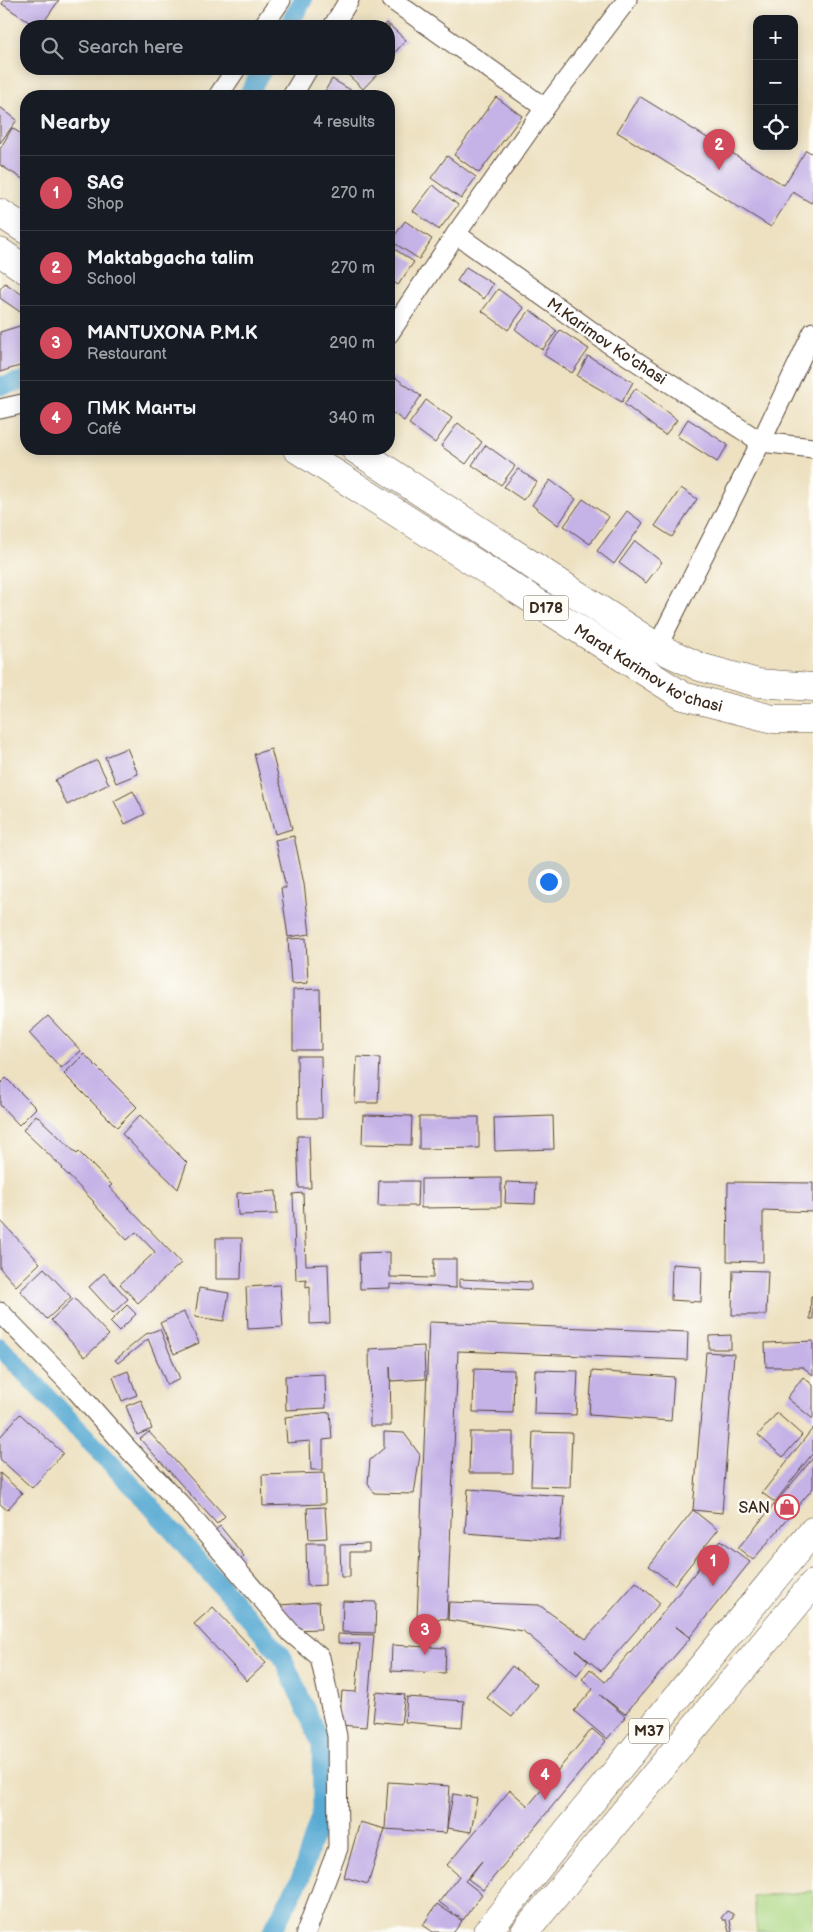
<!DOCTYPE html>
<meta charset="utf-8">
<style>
:root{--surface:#171b24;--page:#20242c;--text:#f1f3f6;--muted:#9ea1a6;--line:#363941;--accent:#d1495b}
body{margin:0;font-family:"Balsamiq Sans",sans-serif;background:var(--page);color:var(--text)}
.controls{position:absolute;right:15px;top:15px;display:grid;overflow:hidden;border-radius:10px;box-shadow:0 2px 12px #0003}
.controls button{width:45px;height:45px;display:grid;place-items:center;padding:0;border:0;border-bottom:1px solid var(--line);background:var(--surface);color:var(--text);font:25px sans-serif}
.you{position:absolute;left:548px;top:881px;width:18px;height:18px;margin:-12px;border:4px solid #fff;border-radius:50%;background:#1a73e8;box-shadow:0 0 0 8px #1a73e833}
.badge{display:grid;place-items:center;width:32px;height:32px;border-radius:50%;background:var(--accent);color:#fff;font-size:16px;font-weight:700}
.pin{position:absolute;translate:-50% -41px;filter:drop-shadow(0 1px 2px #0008)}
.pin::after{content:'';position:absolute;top:26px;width:18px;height:15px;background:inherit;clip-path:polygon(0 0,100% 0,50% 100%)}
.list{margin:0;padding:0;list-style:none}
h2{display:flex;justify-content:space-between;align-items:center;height:65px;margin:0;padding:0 20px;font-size:21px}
h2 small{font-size:16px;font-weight:400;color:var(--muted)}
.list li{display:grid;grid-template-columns:32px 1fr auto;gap:15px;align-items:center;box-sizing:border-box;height:75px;padding:0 20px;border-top:1px solid var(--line)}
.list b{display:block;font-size:19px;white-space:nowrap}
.list p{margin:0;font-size:16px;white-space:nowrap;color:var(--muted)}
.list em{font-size:16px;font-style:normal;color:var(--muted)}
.icon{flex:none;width:28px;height:28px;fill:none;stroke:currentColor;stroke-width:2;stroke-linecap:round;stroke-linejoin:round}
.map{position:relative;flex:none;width:813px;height:1932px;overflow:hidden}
.search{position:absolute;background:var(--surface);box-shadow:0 2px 12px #0003;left:20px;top:20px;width:375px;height:55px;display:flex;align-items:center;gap:12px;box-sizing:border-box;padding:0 18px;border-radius:20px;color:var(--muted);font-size:19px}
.panel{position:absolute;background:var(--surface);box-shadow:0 2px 12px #0003;left:20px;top:90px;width:375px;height:365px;border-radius:20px}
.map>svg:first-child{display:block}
</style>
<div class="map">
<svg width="813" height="1932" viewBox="0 0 813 1932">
<rect width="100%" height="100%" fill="#fdfcf7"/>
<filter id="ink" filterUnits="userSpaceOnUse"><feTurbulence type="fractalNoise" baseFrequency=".02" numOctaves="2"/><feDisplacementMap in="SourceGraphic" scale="10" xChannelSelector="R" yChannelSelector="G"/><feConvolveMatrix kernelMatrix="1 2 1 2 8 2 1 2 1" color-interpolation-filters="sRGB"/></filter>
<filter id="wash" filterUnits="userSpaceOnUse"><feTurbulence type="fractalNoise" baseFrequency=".0096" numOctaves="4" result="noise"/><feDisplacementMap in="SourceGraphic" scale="20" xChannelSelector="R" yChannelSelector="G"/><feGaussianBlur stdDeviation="1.12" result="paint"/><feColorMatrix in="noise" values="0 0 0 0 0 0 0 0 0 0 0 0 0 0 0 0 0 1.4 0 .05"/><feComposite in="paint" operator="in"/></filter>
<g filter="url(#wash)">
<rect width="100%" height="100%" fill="#ede1c1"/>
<path fill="#acd783" stroke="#748050" d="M813,1891V1932H757L753,1897Z"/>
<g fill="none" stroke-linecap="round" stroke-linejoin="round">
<g stroke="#58aad3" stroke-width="19">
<path d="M288,26L303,0"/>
<path d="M247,96L263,69"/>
<path d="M0,386L26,380"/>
<path d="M0,1347L142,1496L282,1656L321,1744L322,1810L301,1877L272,1932"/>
</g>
</g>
<g id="blocks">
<g fill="#c5b2e7">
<path d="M4,0H59L41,26H35L2,4Z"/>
<path d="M387,23L406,40L389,59V26H384Z"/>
<path d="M347,69H382L363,89L344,71Z"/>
<path d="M332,79L354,92L351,96H322Z"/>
<path d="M639,96L784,185L806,150L813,154V200L811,203L793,192L771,227L617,132Z"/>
<path d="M496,97L522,116L479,173L454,155Z"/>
<path d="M0,107L17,120L0,143Z"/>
<path d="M12,128L26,137V181L0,165V149Z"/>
<path d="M447,156L476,177L461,199L431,178Z"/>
<path d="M433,185L458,205L439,230L413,211Z"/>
<path d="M405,221L432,239L419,259L391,241Z"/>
<path d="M390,246L414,262L398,285L389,279Z"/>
<path d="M466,267L493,284L484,299L457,281Z"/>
<path d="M5,283L26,297V316L0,298V289Z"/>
<path d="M498,289L524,308L508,330L482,311Z"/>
<path d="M530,310L557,331L542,350L515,329Z"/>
<path d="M23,325L26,336V364L0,372V332Z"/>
<path d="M560,330L589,349L572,373L544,355Z"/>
<path d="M588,356L633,382L622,402L577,376Z"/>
<path d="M393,376L421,396L404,421L389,410V382Z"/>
<path d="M636,388L677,420L665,435L624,404Z"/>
<path d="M426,400L452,418L435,443L409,424Z"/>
<path d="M688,419L728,445L717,462L677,436Z"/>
<path d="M458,423L482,442L466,464L441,446Z"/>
<path d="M486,445L515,466L501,485L472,465Z"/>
<path d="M518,469L537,482L523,500L504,487Z"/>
<path d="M550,480L576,499L558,525L532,505Z"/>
<path d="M681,488L697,499L672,537L655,526Z"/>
<path d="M583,499L609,517L590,544L564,526Z"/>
<path d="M627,511L643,523L614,564L597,551Z"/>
<path d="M635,541L662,562L646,583L619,563Z"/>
<path d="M127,748L138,774L116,783L105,757Z"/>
<path d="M271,749L292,829L275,834L254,754Z"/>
<path d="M97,760L109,784L67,805L55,780Z"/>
<path d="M133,791L145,814L125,824L114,801Z"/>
<path d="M294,836L304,884L310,934L288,937L281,888H286L275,840Z"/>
<path d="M306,938L308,983L291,984L288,939Z"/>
<path d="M320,989L321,1050H293V990Z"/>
<path d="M48,1016L81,1051L61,1068L29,1033Z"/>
<path d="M84,1054L137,1107L117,1127L64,1074Z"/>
<path d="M297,1056H321L322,1118H298Z"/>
<path d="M357,1057L380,1058L378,1103H355Z"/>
<path d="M6,1078L36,1108L19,1125L0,1105V1084Z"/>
<path d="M36,1115L77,1154L79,1152L112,1185L109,1187L181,1263L138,1303L120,1284L155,1252L136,1232L127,1240L93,1203L94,1202L62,1169L63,1168L23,1130Z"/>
<path d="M140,1115L187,1163L178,1189L122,1134Z"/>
<path d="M363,1115L412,1116L411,1145L362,1144Z"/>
<path d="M553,1116L554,1149L495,1151L494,1118Z"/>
<path d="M419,1117H479V1148L419,1149Z"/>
<path d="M297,1136H309L311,1188H299Z"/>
<path d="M501,1178V1207L421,1208V1179Z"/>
<path d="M379,1181H418L417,1206H378Z"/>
<path d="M506,1182L536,1183L535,1204L505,1203Z"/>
<path d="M728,1182L813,1183V1212L763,1210V1262L727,1261Z"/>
<path d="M276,1191L277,1214L238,1215L237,1193Z"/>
<path d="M303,1193L306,1265L328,1264L330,1323L310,1324V1286L306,1287V1279L296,1280L293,1194Z"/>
<path d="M0,1220L40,1263L16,1286L0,1268Z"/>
<path d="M216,1238H242L241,1279H216Z"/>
<path d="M390,1252V1277L433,1278L434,1259H456V1288L390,1284V1288L360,1289L359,1253Z"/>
<path d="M672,1264L702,1266L701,1302L671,1300Z"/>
<path d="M44,1268L71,1297L47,1319L20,1291Z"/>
<path d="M733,1270L768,1271L766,1315H732Z"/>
<path d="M104,1273L128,1299L113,1313L89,1287Z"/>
<path d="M459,1279L531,1282V1290L459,1287Z"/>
<path d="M280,1285L283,1327L248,1329L246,1287Z"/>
<path d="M199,1288L229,1293L224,1321L195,1317Z"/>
<path d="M811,1296H813V1319H810Z"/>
<path d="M74,1298L109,1335L85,1357L51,1320Z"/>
<path d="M127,1305L136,1314L119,1331L110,1322Z"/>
<path d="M184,1312L199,1343L174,1354L160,1323Z"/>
<path d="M429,1322L688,1332L687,1360L458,1351L447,1619L417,1618Z"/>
<path d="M160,1329L180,1379L167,1385L148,1339L118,1363L115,1360L146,1334Z"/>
<path d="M731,1335V1349H709V1336Z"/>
<path d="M813,1341V1375L803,1367H766L765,1343Z"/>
<path d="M424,1346L425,1379L391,1381L390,1366L391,1426H370L369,1349Z"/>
<path d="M706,1352L734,1354L722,1513L693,1510L718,1530L674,1585L649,1566L693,1510Z"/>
<path d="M474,1369L514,1370L513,1413L473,1412Z"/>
<path d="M535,1370L578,1371L576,1415L534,1414Z"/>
<path d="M128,1371L137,1395L122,1401L113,1377Z"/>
<path d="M592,1371L674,1377L671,1421L589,1415Z"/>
<path d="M325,1374L326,1408L286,1410L285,1376Z"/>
<path d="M803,1377L813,1385V1419L787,1398Z"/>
<path d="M141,1400L152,1429L137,1435L126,1406Z"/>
<path d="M330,1412L332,1439L323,1440V1470H311L310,1441L287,1443L285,1417Z"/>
<path d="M777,1413L802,1435L783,1457L758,1435Z"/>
<path d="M20,1414L63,1453L32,1488L0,1459V1437Z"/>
<path d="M813,1428V1453L775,1502L762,1493Z"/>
<path d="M149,1432L225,1516L217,1524L140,1439Z"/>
<path d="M384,1432L404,1433L420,1455L414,1494L374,1493L368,1483L370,1460L384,1448Z"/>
<path d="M470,1432H513V1473H469Z"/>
<path d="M533,1432L572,1433L570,1487L531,1486Z"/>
<path d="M813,1458V1488L753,1560L738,1548Z"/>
<path d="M0,1473L22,1493L7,1510L0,1504Z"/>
<path d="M324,1473L325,1504L263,1506L262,1475Z"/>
<path d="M468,1489L564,1496L560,1540L465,1533Z"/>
<path d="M325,1507L327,1538L309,1539L307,1508Z"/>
<path d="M220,1526L244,1556L238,1561L213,1532Z"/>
<path d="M721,1540L750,1562L690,1637L675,1626L690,1638L625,1714L600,1695L626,1717L607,1739L574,1711L593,1689L582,1679L590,1669L605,1682L662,1614Z"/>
<path d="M306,1543H325V1585L307,1586Z"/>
<path d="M369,1544V1552H350V1577H341L340,1545Z"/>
<path d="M636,1582L660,1603L601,1671L576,1650L588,1661L577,1675L523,1631L448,1620L449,1602L539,1605L586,1639Z"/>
<path d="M343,1601L376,1602L375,1633L342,1632Z"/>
<path d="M319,1602L321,1629L292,1630L281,1605Z"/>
<path d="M213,1607L266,1663L247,1681L194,1624Z"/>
<path d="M338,1634L374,1635L366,1727L339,1725L342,1691L356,1692L360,1644L338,1643Z"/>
<path d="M392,1645L446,1648L445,1673L391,1671Z"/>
<path d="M512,1666L537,1685L512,1717L487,1698Z"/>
<path d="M376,1692L405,1695L401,1724L373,1721Z"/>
<path d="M407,1697L464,1701L462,1727L405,1722Z"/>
<path d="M592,1729L606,1741L483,1890L468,1879L482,1861L465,1881L482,1894L463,1920L439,1902L459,1876L447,1865L510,1790L528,1806Z"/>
<path d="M388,1782L450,1786L447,1828L453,1794L477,1798L471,1832L447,1828L446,1833L385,1829Z"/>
<path d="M360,1822L385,1829L368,1884L344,1877Z"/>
<path d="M437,1904L462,1921L454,1932H433L423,1925Z"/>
<path d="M727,1911L733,1914V1918L730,1920L732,1932H729L726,1920H723L721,1918Z"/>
</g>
</g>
</g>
<g filter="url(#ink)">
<use href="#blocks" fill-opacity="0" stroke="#564536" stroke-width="1"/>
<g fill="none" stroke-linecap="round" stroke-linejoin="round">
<defs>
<g id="minor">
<path d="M392,0L545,108"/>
<path d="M263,26L281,0"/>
<path d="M333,26L349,0"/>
<path d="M218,96L236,69"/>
<path d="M292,96L308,69"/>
<path id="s1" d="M456,234L608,343L761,442L813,448"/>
<path d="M389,334L456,234L545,108L627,0"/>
<path d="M0,409L26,403"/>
<path d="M657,647L761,442L813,332"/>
<path d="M0,1312L74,1388L128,1449L184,1508L291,1633L320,1657L337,1736L338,1848L306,1932"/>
</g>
<g id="primary">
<path d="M0,213L26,230"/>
<path d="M0,252L26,270"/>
<path id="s2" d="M297,449L683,696L773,719H813"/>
<path d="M355,449L657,647L700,667L758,683L813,687"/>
<path d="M487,1932L568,1830L813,1531"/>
<path d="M525,1932L813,1584"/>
</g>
</defs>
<use href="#minor" stroke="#564536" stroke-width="21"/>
<use href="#primary" stroke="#564536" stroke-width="29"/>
<use href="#minor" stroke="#fff" stroke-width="19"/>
<use href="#primary" stroke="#fff" stroke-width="28"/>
</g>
</g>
<defs>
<symbol id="shop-ring" viewBox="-11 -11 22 22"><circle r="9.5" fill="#fdfcf7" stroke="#d1495b" stroke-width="1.5"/><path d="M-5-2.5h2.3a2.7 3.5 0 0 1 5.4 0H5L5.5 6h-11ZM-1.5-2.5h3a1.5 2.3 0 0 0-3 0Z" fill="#d1495b"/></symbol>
</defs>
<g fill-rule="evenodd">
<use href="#shop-ring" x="773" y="1493" width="28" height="28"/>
</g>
<g text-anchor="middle" stroke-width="4.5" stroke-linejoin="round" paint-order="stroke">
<g fill="#fdfcf7" stroke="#75695f" stroke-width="1">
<rect x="523.5" y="595.5" width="45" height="25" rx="4"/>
<rect x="629" y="1718.5" width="40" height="25" rx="4"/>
</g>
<g font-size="15" font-weight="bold" fill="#3b2a1e">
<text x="546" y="613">D178</text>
<text x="649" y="1736">M37</text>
</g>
<g font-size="16" fill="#3b2a1e" stroke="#fdfcf7">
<text dy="6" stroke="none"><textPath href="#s1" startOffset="185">M.Karimov Ko'chasi</textPath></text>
<text dy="6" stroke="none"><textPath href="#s2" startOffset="415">Marat Karimov ko'chasi</textPath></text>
</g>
<g font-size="16" fill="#3b2a1e" stroke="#fdfcf7" text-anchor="end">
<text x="770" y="1513">SAN</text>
</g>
</g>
</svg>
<div class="controls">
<button>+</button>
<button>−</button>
<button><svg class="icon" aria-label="locate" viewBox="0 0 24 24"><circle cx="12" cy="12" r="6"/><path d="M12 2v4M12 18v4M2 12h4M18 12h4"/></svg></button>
</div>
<div class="you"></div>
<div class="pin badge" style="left:713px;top:1586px">1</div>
<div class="pin badge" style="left:719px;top:170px">2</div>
<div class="pin badge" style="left:425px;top:1655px">3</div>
<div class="pin badge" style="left:545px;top:1800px">4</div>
<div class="search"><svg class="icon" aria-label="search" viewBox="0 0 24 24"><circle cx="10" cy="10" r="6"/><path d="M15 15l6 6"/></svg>Search here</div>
<section class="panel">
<h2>Nearby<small>4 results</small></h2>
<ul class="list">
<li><span class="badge">1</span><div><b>SAG</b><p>Shop</p></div><em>270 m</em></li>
<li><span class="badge">2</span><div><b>Maktabgacha talim</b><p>School</p></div><em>270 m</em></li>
<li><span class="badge">3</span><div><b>MANTUXONA P.M.K</b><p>Restaurant</p></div><em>290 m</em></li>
<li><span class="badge">4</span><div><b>ПМК Манты</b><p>Café</p></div><em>340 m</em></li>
</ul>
</section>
</div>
